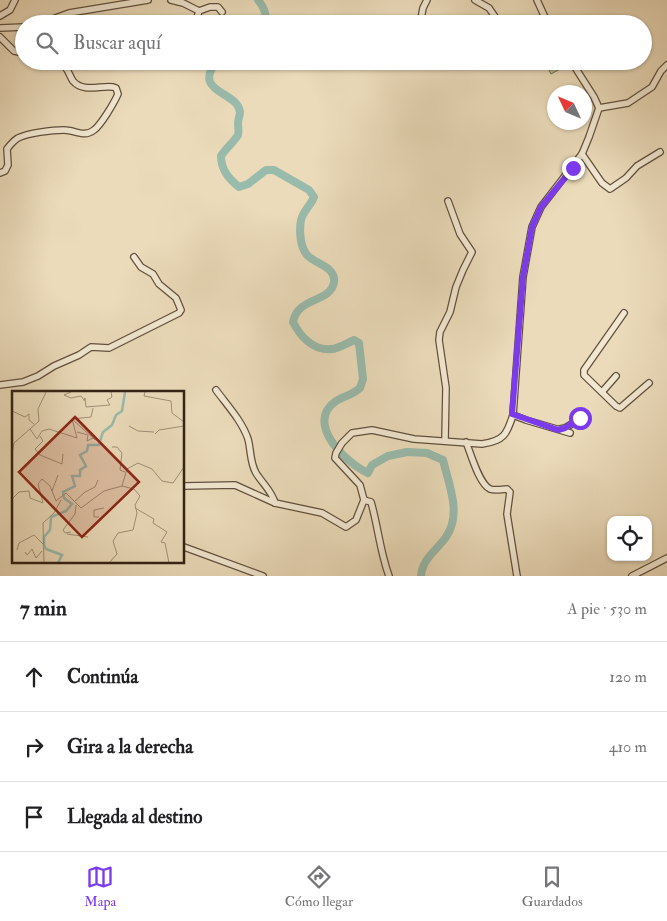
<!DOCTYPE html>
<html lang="es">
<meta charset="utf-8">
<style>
:root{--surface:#fff;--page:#f6f6f6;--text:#202124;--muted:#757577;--line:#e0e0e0;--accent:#7c3aed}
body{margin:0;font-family:"IM FELL Double Pica",serif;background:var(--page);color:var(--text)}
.controls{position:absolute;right:15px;bottom:15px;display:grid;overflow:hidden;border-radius:10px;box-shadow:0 1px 4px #0004}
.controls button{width:45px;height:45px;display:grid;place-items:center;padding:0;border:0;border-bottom:1px solid var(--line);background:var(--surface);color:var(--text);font:25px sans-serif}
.compass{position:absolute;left:547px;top:85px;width:45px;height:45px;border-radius:50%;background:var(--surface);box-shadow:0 1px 4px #0004;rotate:314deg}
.stop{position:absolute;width:15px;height:15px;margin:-11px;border:4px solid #7c3aed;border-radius:50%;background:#fff}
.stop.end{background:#7c3aed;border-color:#fff;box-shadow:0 1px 5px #0008}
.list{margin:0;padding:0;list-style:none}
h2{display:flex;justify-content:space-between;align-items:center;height:65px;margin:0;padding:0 20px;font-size:21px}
h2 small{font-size:16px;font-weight:400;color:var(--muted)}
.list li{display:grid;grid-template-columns:32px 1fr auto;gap:15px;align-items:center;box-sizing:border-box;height:70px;padding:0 20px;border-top:1px solid var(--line)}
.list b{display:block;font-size:19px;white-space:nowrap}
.list em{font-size:16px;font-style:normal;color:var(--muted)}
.icon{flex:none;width:28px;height:28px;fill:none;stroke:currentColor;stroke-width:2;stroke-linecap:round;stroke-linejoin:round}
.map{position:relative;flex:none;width:667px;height:576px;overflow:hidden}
.search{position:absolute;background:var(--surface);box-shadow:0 1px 4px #0004;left:15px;right:15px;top:15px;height:55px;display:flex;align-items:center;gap:12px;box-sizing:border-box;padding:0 18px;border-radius:28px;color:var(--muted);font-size:19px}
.sheet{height:275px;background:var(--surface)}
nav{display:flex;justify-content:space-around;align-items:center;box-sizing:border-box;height:70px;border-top:1px solid var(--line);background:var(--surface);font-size:14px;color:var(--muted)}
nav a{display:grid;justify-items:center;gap:2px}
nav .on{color:var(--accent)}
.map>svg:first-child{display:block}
</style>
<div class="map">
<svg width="667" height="576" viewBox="0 0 667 576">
<rect width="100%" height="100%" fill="#ebdbba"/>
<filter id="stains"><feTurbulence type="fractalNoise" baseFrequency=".004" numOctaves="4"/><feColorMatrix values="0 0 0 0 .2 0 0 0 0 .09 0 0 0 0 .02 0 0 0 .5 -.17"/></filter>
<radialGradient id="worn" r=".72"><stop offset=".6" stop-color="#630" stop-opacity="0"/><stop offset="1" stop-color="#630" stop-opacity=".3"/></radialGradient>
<path fill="#b5c191" stroke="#747253" d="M544,61H568L569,64L551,74Z"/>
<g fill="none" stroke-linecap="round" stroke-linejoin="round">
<g stroke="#99bbac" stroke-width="8">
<path d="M258,0C264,7 267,14 266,24"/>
<path d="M217,61C191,93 238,91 240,112C240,115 238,120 238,123C238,127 239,131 238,135C234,142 225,149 221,156C221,170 229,179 239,187L248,184L266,170H274L309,190L314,197C311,205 303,211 301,220C299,231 300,248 308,256C316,264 336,267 334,282C331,303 298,296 293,322C300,336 313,351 331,349C338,349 347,343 354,340L359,343L363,379L360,388C351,396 343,396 336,401C304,423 346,463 368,473L372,465L388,456L407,452L427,453L443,460C449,485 462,514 446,537C437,550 422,559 421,576"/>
</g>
<defs>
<g id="minor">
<path d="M171,0L183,3L199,11"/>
<path d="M475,0L489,8L500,24"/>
<path d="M537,0L548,24"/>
<path d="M0,16L10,10L15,0"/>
<path d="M39,24L69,13L148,0"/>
<path d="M155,24L159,21L173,24"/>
<path d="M195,24L199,11L210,7H218L222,12"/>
<path d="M420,24L423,8L427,0"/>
<path d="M539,24L546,20"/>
<path d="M0,28L24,27"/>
<path d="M0,37L14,51L24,53"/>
<path d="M86,66L90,61"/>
<path d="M599,108L628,103L652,87L661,71L667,65"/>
<path d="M582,154L602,183L610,189L626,178L637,166L660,152"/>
<path d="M0,173L5,171L8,165L7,149C10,145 13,141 18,138C28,133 52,130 64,130C75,130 84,138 94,130C101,125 114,103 118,94L116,88L113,87C101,85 83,93 73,81C70,77 69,71 65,67L50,61"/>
<path d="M624,313L584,370V375L616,406L620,408L649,383"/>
<path d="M0,385L23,382L38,376L54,366L79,355L91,347L109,348L179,313L181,310L176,298L159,284L153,274L141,267L134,257"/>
<path d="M216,390C227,405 242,421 248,439C251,450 250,463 256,473C262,483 272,491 275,503"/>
<path d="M602,392L616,376"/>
<path d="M513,415L526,420L570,433"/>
<path d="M560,429L565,428L580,419"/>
<path d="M445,440L446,388L439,340L440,332L450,312L456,287L463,270L472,252L460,234L448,201"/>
<path d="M466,442C471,454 479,484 490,489C495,491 502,489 507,489L510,492L507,514L517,576"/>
<path d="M184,486L235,485L275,503L322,513L346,527L356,520L364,500L360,485L335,458L336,453L342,443L352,433L372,430L414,439L482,444C504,441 507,434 513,415L523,277L532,227L541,207L582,154L589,137L599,108L594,97L571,61"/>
<path d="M364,500L371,502C378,526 380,552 389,576"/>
<path d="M184,547L263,576"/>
<path d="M632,576L667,558"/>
</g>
</defs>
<use href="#minor" stroke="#61503e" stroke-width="8"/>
<use href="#minor" stroke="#f2e8d2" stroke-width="5.5"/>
</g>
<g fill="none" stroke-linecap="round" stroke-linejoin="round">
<path stroke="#7c3aed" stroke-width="6" d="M573,168L541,207L532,227L523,277L512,414L558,430L565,428L580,418"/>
</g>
<g transform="translate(12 391)">
<rect width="172" height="172" fill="#ebdbba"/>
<path fill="none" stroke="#99bbac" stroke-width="2.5" d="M46,172L50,164L34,158L32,154V146L38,139L39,126L54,120L60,113L52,107L51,101L63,95L60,85H68V79L74,75L68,64L75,60L76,54H87L91,41L100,34L104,24L110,20L113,1"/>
<path fill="none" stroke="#a19178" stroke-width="1" d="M59,1L52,4L59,7L69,5L72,9M133,1L132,5L159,10L160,22L172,31M72,10L73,7L74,16L98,14L95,9L100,6L99,1M0,20L13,26L17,23V29L22,33M60,28L81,47M117,35L126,40L142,41M18,38L25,48L30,40L37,38L65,47L60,28L79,26L81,17M65,41L76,44L75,50L81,47L83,49M143,43L147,39L172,35M28,45L31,50L23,58L28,64L50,73L51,63M100,56H105L110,62L108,79L113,81M0,62L2,52L27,30L26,18L34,1M40,100L46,84M0,108L7,101L17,100L18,107L31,112L26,93L30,88L38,95L44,110L54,102L69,117L92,100L110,95L115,78L126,72L140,78L150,90L161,92L172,76M62,111L73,101L83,96L86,89M123,117L142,128L141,132L155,141L149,151L153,152L157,172M87,126H82V119L92,117M59,141L53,142L51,139L63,123L64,114M55,143L76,146M5,159L7,152L22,144L31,153M13,161L15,164L20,158L24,167L30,160M32,172L31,132L42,122L49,109M97,172L105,163L101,150L106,142L121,139L125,122L123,114L128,105L122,98L110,95"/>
<path fill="#8f2418" fill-opacity="0.15" stroke="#8f2418" stroke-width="2.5" d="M63,26L127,91L70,146L7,81Z"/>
<rect width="172" height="172" fill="none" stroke="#332215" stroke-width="2.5"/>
</g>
<rect width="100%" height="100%" filter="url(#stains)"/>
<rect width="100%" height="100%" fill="url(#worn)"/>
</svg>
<div class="controls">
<button><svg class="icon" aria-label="locate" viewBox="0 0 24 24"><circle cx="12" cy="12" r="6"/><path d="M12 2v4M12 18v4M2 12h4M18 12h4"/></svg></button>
</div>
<svg class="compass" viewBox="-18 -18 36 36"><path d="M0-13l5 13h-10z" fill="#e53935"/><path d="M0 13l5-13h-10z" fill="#757577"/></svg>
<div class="stop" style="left:580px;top:418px"></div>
<div class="stop end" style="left:573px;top:168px"></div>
<div class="search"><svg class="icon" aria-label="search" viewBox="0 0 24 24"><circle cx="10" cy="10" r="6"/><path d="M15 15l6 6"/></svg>Buscar aquí</div>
</div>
<section class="sheet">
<h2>7 min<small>A pie · 530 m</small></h2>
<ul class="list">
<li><svg class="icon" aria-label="ahead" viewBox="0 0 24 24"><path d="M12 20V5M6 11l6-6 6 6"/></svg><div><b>Continúa</b></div><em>120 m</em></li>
<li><svg class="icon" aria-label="right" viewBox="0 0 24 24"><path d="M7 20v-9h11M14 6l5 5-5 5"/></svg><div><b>Gira a la derecha</b></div><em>410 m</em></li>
<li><svg class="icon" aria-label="arrive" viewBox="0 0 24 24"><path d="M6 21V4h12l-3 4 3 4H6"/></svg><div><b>Llegada al destino</b></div></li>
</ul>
</section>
<nav>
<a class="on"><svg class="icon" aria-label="map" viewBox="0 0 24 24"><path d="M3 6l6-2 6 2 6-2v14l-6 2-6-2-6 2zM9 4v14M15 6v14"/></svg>Mapa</a>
<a><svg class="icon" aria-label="directions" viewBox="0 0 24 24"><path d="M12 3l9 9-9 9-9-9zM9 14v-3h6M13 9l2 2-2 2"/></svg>Cómo llegar</a>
<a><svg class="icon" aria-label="saved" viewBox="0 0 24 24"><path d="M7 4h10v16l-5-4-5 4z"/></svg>Guardados</a>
</nav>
